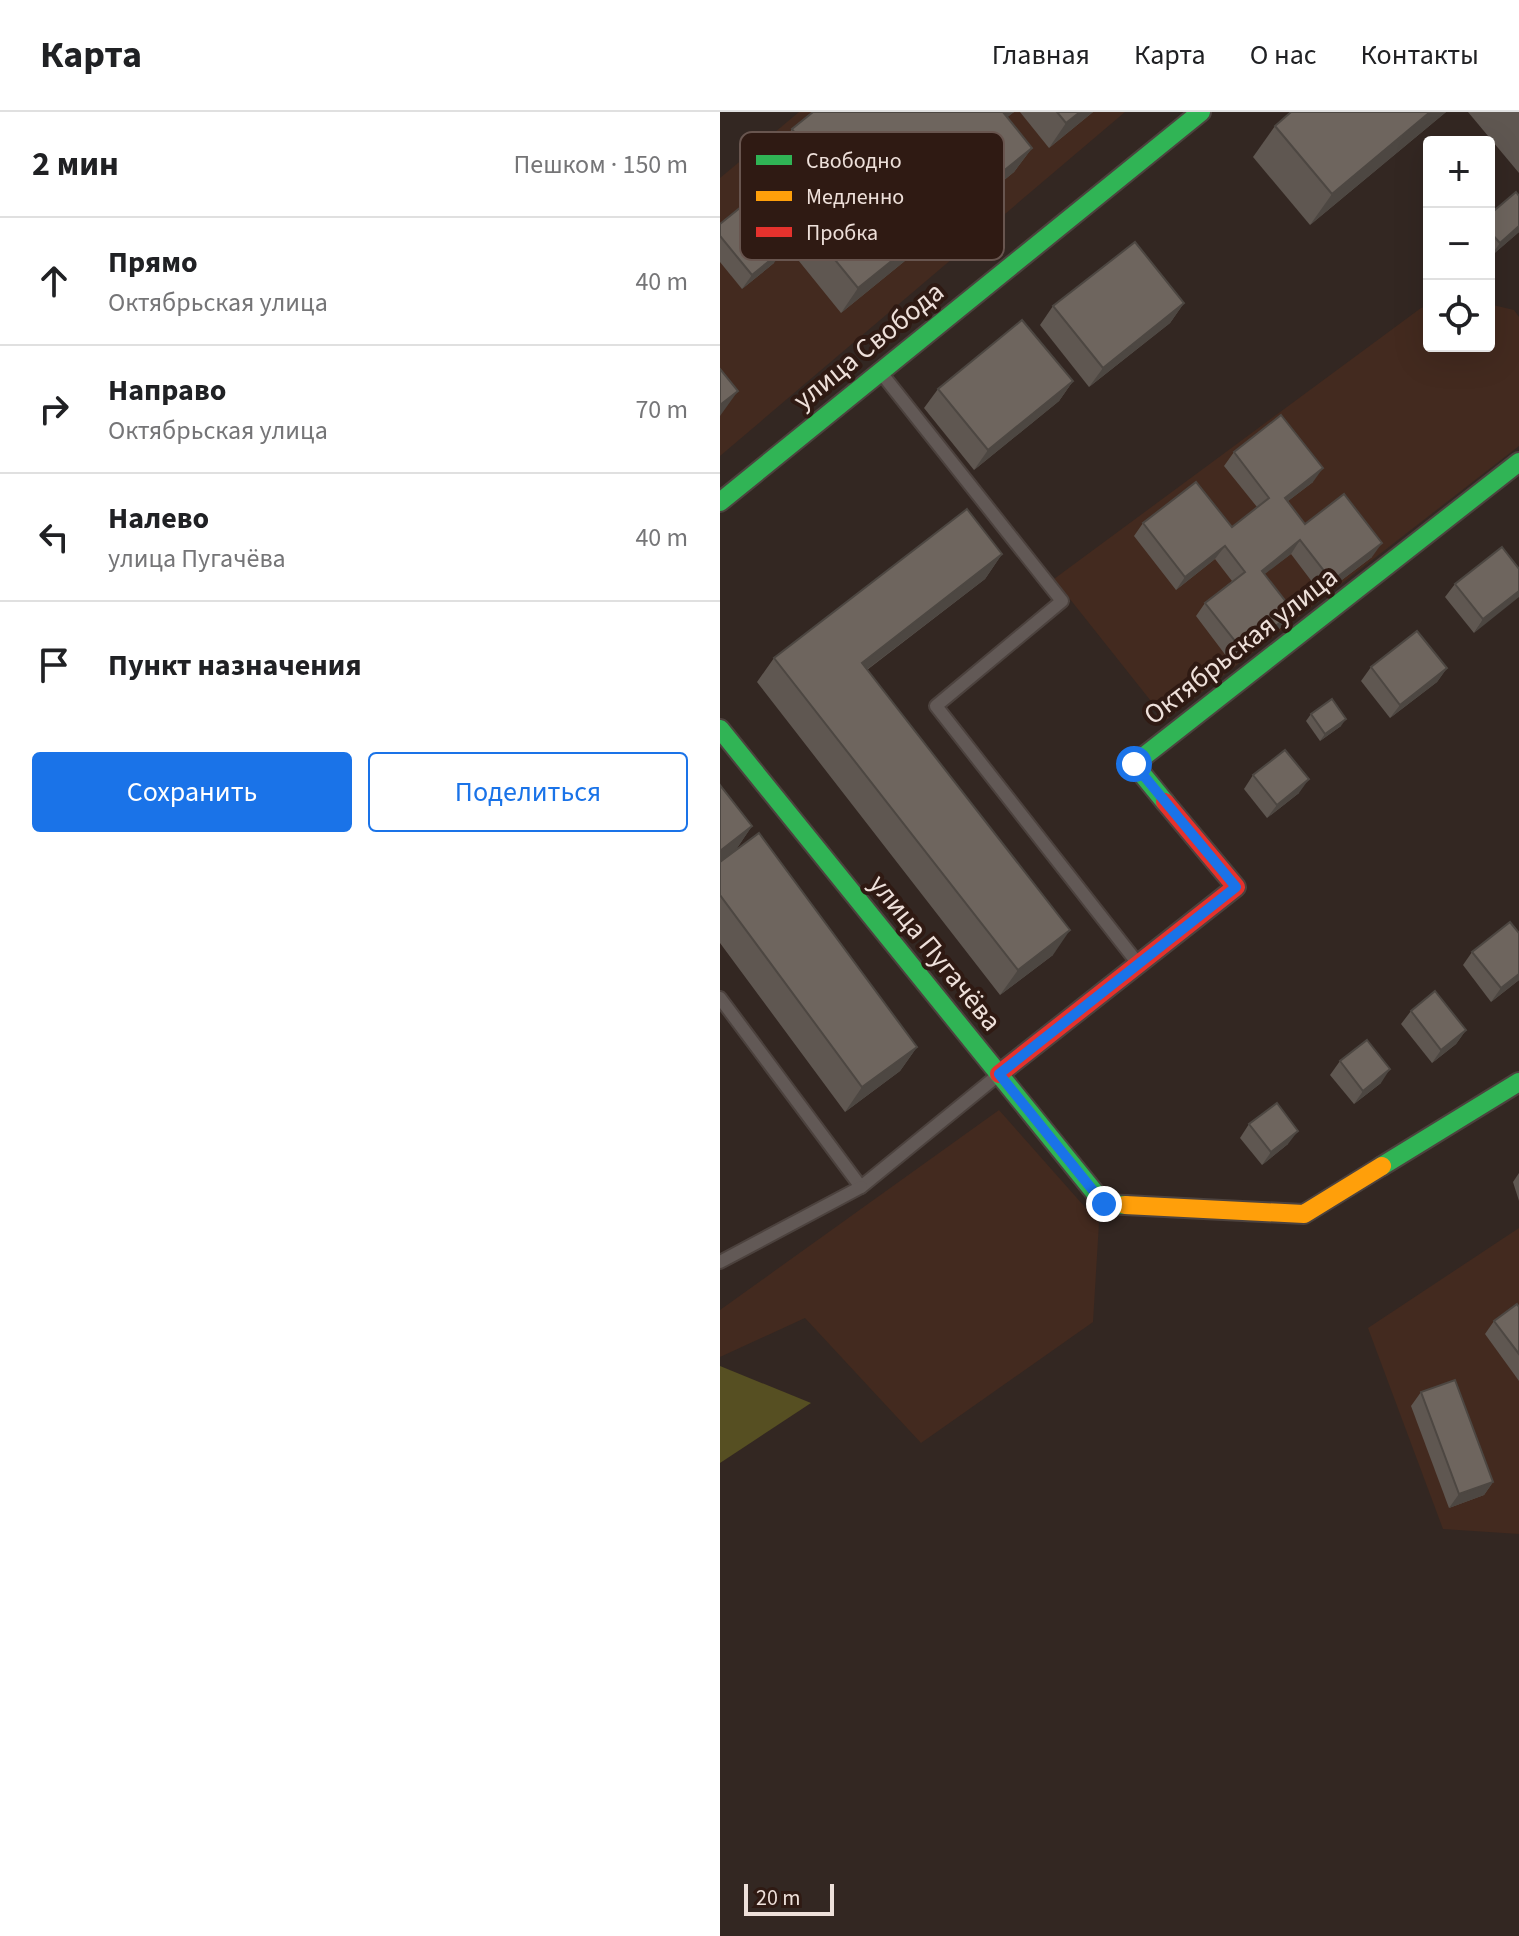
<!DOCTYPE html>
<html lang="ru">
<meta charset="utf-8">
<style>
:root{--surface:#fff;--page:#f6f6f6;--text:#202124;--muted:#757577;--line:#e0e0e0;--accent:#1a73e8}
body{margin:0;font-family:"Source Sans 3",sans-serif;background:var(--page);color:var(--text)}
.controls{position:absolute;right:24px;top:24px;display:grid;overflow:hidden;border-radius:8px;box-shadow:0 8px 32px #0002}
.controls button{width:72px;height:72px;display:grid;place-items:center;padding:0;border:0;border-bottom:2px solid var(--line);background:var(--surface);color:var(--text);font:40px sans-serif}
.scale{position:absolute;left:24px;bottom:20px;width:90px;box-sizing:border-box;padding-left:8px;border:4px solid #eee0da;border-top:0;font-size:22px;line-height:28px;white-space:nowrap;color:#eee0da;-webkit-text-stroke:6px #2f1a13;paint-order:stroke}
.stop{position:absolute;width:24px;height:24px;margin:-18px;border:6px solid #1a73e8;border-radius:50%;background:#fff}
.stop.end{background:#1a73e8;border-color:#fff;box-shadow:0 2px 8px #0008}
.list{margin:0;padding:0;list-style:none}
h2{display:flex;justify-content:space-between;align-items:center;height:104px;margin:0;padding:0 32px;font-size:34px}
h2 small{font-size:26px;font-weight:400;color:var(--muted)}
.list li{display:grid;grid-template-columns:52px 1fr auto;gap:24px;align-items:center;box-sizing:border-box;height:128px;padding:0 32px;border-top:2px solid var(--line)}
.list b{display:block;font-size:30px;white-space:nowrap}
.list p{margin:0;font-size:26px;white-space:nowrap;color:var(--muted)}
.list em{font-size:26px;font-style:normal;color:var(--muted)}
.actions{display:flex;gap:16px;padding:24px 32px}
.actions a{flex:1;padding:18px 0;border:2px solid var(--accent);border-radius:8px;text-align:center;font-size:28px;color:var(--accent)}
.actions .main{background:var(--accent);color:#fff}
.icon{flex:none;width:44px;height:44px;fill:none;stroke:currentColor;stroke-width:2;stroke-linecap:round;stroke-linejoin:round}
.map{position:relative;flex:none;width:799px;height:1824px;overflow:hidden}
header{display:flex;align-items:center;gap:48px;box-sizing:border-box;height:112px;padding:0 40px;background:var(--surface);border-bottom:2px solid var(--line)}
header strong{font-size:38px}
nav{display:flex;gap:44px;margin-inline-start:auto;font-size:28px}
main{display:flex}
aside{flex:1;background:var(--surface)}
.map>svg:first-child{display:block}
</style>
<header>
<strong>Карта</strong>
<nav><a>Главная</a><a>Карта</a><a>О нас</a><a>Контакты</a></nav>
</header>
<main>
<aside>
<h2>2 мин<small>Пешком · 150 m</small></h2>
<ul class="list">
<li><svg class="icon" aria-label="ahead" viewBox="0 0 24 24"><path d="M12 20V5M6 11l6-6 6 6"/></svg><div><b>Прямо</b><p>Октябрьская улица</p></div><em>40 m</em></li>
<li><svg class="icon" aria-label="right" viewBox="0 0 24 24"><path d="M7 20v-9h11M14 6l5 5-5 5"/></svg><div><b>Направо</b><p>Октябрьская улица</p></div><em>70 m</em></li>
<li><svg class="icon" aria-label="left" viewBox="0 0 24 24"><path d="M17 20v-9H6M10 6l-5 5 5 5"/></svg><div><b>Налево</b><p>улица Пугачёва</p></div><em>40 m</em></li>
<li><svg class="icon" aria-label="arrive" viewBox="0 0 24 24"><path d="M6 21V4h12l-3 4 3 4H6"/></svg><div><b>Пункт назначения</b></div></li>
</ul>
<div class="actions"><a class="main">Сохранить</a><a>Поделиться</a></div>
</aside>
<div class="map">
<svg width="799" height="1824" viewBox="0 0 799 1824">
<rect width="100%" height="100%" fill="#332722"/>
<g fill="#432a1f">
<path d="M79,0H405L0,344V66Z"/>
<path d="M769,192L794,198L799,205V334L446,608L334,467L701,196L709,194V234H769Z"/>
<path d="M279,998L379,1111L373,1210L201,1331L85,1206L0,1245V1198Z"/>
<path d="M799,1116V1422L723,1417L648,1216Z"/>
</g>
<path fill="#564f22" d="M0,1254L91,1291L0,1351Z"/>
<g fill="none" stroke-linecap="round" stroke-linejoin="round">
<defs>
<g id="lane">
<path d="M162,262L342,489L216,594L416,849"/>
<path d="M0,886L141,1075L277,964"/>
<path d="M0,1150L141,1075"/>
</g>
<g id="fast">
<path d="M0,390L481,0"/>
<path d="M0,617L384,1092L405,1093"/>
<path d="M445,690L414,652L799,350"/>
<path d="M662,1054L799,970"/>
</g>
<path id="slow" d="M405,1093L584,1102L662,1054"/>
<path id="jam" d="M279,962L516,775L445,690"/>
</defs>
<use href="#lane" stroke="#4c423e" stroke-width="16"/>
<use href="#fast" stroke="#4c423e" stroke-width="22"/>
<use href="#slow" stroke="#4c423e" stroke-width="22"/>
<use href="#jam" stroke="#4c423e" stroke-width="22"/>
<use href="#lane" stroke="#625956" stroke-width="12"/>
<use href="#fast" stroke="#30b455" stroke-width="18"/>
<use href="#slow" stroke="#ff9f0a" stroke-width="18"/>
<use href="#jam" stroke="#e5322d" stroke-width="18"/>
</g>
<g fill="#5f5751">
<path d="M93,0H294L287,5L312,36L294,60L121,201L32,91L49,67L65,54L55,42L72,17Z"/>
<path d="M300,0H373L329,36Z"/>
<path d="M726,0L590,113L533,45L555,14Z"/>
<path d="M748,0H799V61Z"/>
<path d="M799,84V120L770,145L769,103Z"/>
<path d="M0,112L54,151L22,177L0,150Z"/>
<path d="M464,191L450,211L369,275L320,213L333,194Z"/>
<path d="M353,269L339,289L254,358L204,296L218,277Z"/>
<path d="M514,340L593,370L568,389L585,412L652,445L602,483L571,442L544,462L564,513L513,553L476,504L485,491L512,469L495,447L456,478L414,424L423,411L512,415L537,395L504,354Z"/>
<path d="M282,442L265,467L147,558L333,843L280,883L37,570L54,546Z"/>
<path d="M799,457L754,521L725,485L735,472Z"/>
<path d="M651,555L727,556L717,570L670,606L641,569Z"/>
<path d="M591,602L621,614L600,629L586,609Z"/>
<path d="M533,663L579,681L547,706L524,677Z"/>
<path d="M0,673L32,714L15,739L197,935L180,959L125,1000L0,831Z"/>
<path d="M799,821V868L771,890L743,853L752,840Z"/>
<path d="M691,899L746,918L736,932L712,951L681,912Z"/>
<path d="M620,949L661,971L634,992L610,963Z"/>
<path d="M529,1012L568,1032L542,1053L520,1026Z"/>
<path d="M799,1061V1089L793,1070Z"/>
<path d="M799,1195V1269L765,1222L774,1209Z"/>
<path d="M701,1280L773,1370L764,1383L729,1396L691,1294Z"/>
</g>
<g fill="#4d4742">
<path d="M284,0H294L273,17Z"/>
<path d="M360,0H373L329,36L346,11Z"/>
<path d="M710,0H726L590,113L612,82Z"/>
<path d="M312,36L294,60L121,201L138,176Z"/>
<path d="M799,114V120L770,145L780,131Z"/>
<path d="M64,137L54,151L22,177L32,163Z"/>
<path d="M464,191L450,211L369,275L383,256Z"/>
<path d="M353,269L339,289L254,358L268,338Z"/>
<path d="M18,279L0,304V293Z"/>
<path d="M603,356L593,370L555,399L565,386Z"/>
<path d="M580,428L571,442L532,472L542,459Z"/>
<path d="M662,431L652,445L602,483L612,469Z"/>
<path d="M505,434L495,447L456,478L465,465Z"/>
<path d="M282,442L265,467L124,575L142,551Z"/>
<path d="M799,479V485L754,521L763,507Z"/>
<path d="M574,500L564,513L513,553L523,539Z"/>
<path d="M727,556L717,570L670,606L680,593Z"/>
<path d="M626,607L621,614L600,629L605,622Z"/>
<path d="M589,667L579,681L547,706L557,693Z"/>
<path d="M32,714L15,739L0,751V739Z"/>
<path d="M350,818L333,843L280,883L298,858Z"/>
<path d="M799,862V868L771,890L781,876Z"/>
<path d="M746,918L736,932L712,951L721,938Z"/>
<path d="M197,935L180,959L125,1000L142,975Z"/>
<path d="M670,957L661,971L634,992L643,979Z"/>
<path d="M578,1019L568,1032L542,1053L551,1040Z"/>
<path d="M773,1370L764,1383L729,1396L739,1382Z"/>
</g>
<g fill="#6e655e" stroke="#4d4742" stroke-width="2">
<path d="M93,0H283L312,36L138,176L49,67L87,36L72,17Z"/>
<path d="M337,0H360L346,11Z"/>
<path d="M571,0H710L612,82L555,14Z"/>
<path d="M796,80L799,84V114L780,131L769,119V103Z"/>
<path d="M26,91L64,137L32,163L0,124V112Z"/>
<path d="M415,130L464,191L383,256L333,194Z"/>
<path d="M302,208L353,269L268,338L218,277Z"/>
<path d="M0,257L18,279L0,293Z"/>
<path d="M561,303L603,356L565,386L585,412L624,382L662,431L612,469L580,428L542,459L574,500L523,539L485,491L525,460L505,434L465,465L423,411L476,370L512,415L549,386L514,340Z"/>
<path d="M247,397L282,442L142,551L350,818L298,858L54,546Z"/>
<path d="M782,435L799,457V479L763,507L735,472Z"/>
<path d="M697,519L727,556L680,593L651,555Z"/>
<path d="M612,587L626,607L605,622L591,602Z"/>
<path d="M565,638L589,667L557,693L533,663Z"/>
<path d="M0,673L32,714L0,739Z"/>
<path d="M39,721L197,935L142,975L0,783V750Z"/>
<path d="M790,810L799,821V862L781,876L752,840Z"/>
<path d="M715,879L746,918L721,938L691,899Z"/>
<path d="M647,928L670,957L643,979L620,949Z"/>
<path d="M557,991L578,1019L551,1040L529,1012Z"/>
<path d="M797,1192L799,1195V1242L774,1209Z"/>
<path d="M735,1268L773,1370L739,1382L701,1280Z"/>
</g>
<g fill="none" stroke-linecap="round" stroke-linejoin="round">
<path stroke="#1a73e8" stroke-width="10" d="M384,1092L279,962L516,775L414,652"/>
</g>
<g text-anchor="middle" stroke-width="8" stroke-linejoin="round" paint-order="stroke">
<g font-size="28" fill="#eee0da" stroke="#2f1a13">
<text transform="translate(148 233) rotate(-39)" y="10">улица Свобода</text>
<text transform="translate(520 533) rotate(-38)" y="10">Октябрьская улица</text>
<text transform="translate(216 840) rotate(51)" y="10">улица Пугачёва</text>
</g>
</g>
<rect x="20" y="20" width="264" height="128" rx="12" fill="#2f1a13" stroke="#68554f" stroke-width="2"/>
<rect x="36" y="43" width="36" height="10" fill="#30b455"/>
<rect x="36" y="79" width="36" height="10" fill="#ff9f0a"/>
<rect x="36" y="115" width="36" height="10" fill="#e5322d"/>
<g font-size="22" fill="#eee0da">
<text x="86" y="56">Свободно</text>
<text x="86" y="92">Медленно</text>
<text x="86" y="128">Пробка</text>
</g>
</svg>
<div class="controls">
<button>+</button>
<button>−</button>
<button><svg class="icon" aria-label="locate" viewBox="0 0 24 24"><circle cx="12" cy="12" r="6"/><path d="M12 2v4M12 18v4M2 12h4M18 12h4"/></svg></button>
</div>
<div class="scale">20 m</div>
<div class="stop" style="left:414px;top:652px"></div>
<div class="stop end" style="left:384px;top:1092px"></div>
</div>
</main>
